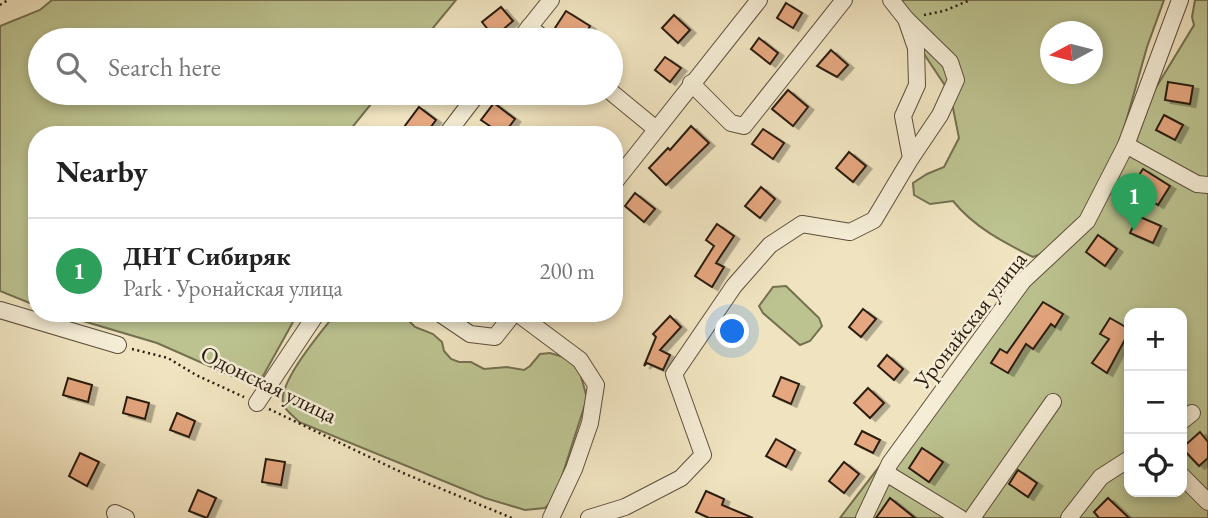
<!DOCTYPE html>
<meta charset="utf-8">
<style>
:root{--surface:#fff;--page:#f2f2f2;--text:#222;--muted:#767676;--line:#e0e0e0;--accent:#db2777}
body{margin:0;font-family:"EB Garamond",serif;background:var(--page);color:var(--text)}
.controls{position:absolute;right:21px;bottom:21px;display:grid;overflow:hidden;border-radius:14px;box-shadow:0 4px 10px #0003}
.controls button{width:63px;height:63px;display:grid;place-items:center;padding:0;border:0;border-bottom:2px solid var(--line);background:var(--surface);color:var(--text);font:35px sans-serif}
.compass{position:absolute;left:1040px;top:21px;width:63px;height:63px;border-radius:50%;background:var(--surface);box-shadow:0 4px 10px #0003;rotate:263deg}
.you{position:absolute;left:733px;top:332px;width:24px;height:24px;margin:-18px;border:5px solid #fff;border-radius:50%;background:#1a73e8;box-shadow:0 0 0 10px #1a73e833}
.badge{display:grid;place-items:center;width:46px;height:46px;border-radius:50%;background:var(--accent);color:#fff;font-size:23px;font-weight:700}
.pin{position:absolute;translate:-50% -58px;filter:drop-shadow(0 2px 4px #0008)}
.pin::after{content:'';position:absolute;top:37px;width:24px;height:21px;background:inherit;clip-path:polygon(0 0,100% 0,50% 100%)}
.list{margin:0;padding:0;list-style:none}
h2{display:flex;justify-content:space-between;align-items:center;height:91px;margin:0;padding:0 28px;font-size:30px}
h2 small{font-size:23px;font-weight:400;color:var(--muted)}
.list li{display:grid;grid-template-columns:46px 1fr auto;gap:21px;align-items:center;box-sizing:border-box;height:105px;padding:0 28px;border-top:2px solid var(--line)}
.list b{display:block;font-size:26px;white-space:nowrap}
.list p{margin:0;font-size:23px;white-space:nowrap;color:var(--muted)}
.list em{font-size:23px;font-style:normal;color:var(--muted)}
.icon{flex:none;width:38px;height:38px;fill:none;stroke:currentColor;stroke-width:2;stroke-linecap:round;stroke-linejoin:round}
.map{position:relative;flex:none;width:1208px;height:518px;overflow:hidden}
.search{position:absolute;background:var(--surface);box-shadow:0 4px 10px #0003;left:28px;top:28px;width:595px;height:77px;display:flex;align-items:center;gap:18px;box-sizing:border-box;padding:0 24px;border-radius:38px;color:var(--muted);font-size:26px}
.panel{position:absolute;background:var(--surface);box-shadow:0 4px 10px #0003;left:28px;top:126px;width:595px;height:196px;border-radius:28px}
.map>svg:first-child{display:block}
</style>
<div class="map">
<svg width="1208" height="518" viewBox="0 0 1208 518">
<defs>
<filter id="shadow"><feDropShadow dx="5.5" dy="3" stdDeviation="0" flood-color="#0004"/></filter>
</defs>
<rect width="100%" height="100%" fill="#f0e4c0"/>
<filter id="stains"><feTurbulence type="fractalNoise" baseFrequency=".00286" numOctaves="4"/><feColorMatrix values="0 0 0 0 .2 0 0 0 0 .09 0 0 0 0 .02 0 0 0 .5 -.17"/></filter>
<radialGradient id="worn" r=".72"><stop offset=".6" stop-color="#630" stop-opacity="0"/><stop offset="1" stop-color="#630" stop-opacity=".3"/></radialGradient>
<g fill="#bcc390" stroke="#747050" stroke-width="2" fill-rule="evenodd">
<path d="M52,0H456L423,40H40V93H380L346,135H37V306L0,291V26L40,10Z"/>
<path d="M894,0H1164L1147,47L1118,150L1194,25L1192,17L1195,0H1208V518H840L1041,254L1033,257C1003,242 974,227 953,201L930,204L914,195L913,183L927,174L944,167L959,138L950,93L924,54ZM1050,32H1092V74H1050ZM1129,313H1182V492H1129Z"/>
<path d="M786,286L819,318L822,326L810,341L800,345L763,313L759,306L773,287Z"/>
<path d="M56,313H298L263,376L254,381H243L157,343Z"/>
<path d="M336,313H401L415,327L433,334L442,342L444,351L451,359L459,362H471L484,369L507,367L524,370L530,366L540,354L550,353L567,358L579,369L587,398L555,498L545,508L525,510L485,498L299,422C295,417 287,412 284,406C274,386 323,330 336,313Z"/>
</g>
<g fill="#e5a77f" stroke="#2c1d10" stroke-width="2" filter="url(#shadow)">
<path d="M786,3L802,13L793,28L777,18Z"/>
<path d="M501,7L513,21L494,37L482,22Z"/>
<path d="M566,11L590,26L582,40H574L555,28Z"/>
<path d="M674,15L690,30L678,43L662,28Z"/>
<path d="M759,38L778,53L770,64L751,49Z"/>
<path d="M831,50L848,65L837,77L817,66Z"/>
<path d="M665,57L681,68L670,82L655,70Z"/>
<path d="M1168,82L1193,86L1190,104L1165,100Z"/>
<path d="M788,90L808,107L793,126L772,109Z"/>
<path d="M494,103L515,119L503,135L481,120Z"/>
<path d="M419,107L436,120L425,135H414L404,127Z"/>
<path d="M1164,115L1183,125L1175,140L1156,130Z"/>
<path d="M691,126L709,143L666,185L649,168L668,148L670,150Z"/>
<path d="M763,129L784,143L773,159L752,144Z"/>
<path d="M849,152L866,166L853,182L836,168Z"/>
<path d="M1143,169L1170,186L1158,205L1131,187Z"/>
<path d="M761,187L775,199L760,218L745,206Z"/>
<path d="M635,193L655,209L644,222L625,206Z"/>
<path d="M1138,216L1161,226L1153,243L1130,233Z"/>
<path d="M717,224L734,236L716,263L724,267L712,287L695,276L714,246L706,240Z"/>
<path d="M1098,235L1117,249L1105,266L1086,252Z"/>
<path d="M1043,302L1063,314L1055,327L1051,324L1033,349L1026,344L1008,373L991,363L1000,349L1007,353Z"/>
<path d="M863,309L876,319L861,337L849,327Z"/>
<path d="M670,316L681,327L660,350L670,355L663,370L647,363L644,366L656,337L653,334Z"/>
<path d="M1110,318L1129,329V332L1107,373L1092,363L1109,339L1100,334Z"/>
<path d="M887,355L903,369L894,380L878,366Z"/>
<path d="M781,377L799,384L791,404L773,396Z"/>
<path d="M68,378L92,385L88,402L63,395Z"/>
<path d="M868,388L884,403L870,418L854,403Z"/>
<path d="M127,397L149,403L145,419L123,413Z"/>
<path d="M177,413L195,421L189,437L170,430Z"/>
<path d="M862,431L880,440L873,453L855,444Z"/>
<path d="M1200,432L1208,442V458L1199,466L1182,448Z"/>
<path d="M776,439L795,450L786,467L766,456Z"/>
<path d="M922,448L943,462L929,482L909,468Z"/>
<path d="M80,453L99,462L87,486L69,476Z"/>
<path d="M266,459L285,462L281,485L262,482Z"/>
<path d="M844,462L859,474L844,493L829,481Z"/>
<path d="M1018,470L1037,483L1028,497L1009,484Z"/>
<path d="M198,490L216,498L207,518L189,511Z"/>
<path d="M706,491L724,499L722,505L753,518H709L696,512Z"/>
<path d="M890,498L915,518H876Z"/>
<path d="M1108,498L1129,518H1099L1094,512Z"/>
</g>
<g fill="none" stroke-linecap="round" stroke-linejoin="round">
<defs>
<g id="minor">
<path d="M891,0L906,19L916,48L917,85L903,116L911,158"/>
<path d="M529,27L546,40"/>
<path d="M519,40L551,0"/>
<path d="M691,83L731,123L744,126L844,0"/>
<path d="M611,92L656,129"/>
<path d="M446,135L478,93"/>
<path d="M1126,145L1197,184L1208,185"/>
<path d="M614,183L759,0"/>
<path d="M0,310L118,345"/>
<path d="M439,313L470,334L495,337L514,313"/>
<path d="M517,313L580,360L596,385L590,423L574,469L551,518"/>
<path d="M257,403L317,313"/>
<path d="M1182,421L1192,413"/>
<path d="M886,473L960,518"/>
<path d="M1182,476L1208,502"/>
<path d="M115,513L126,518"/>
<path d="M589,518L625,507L681,478L703,455L674,374L734,286L770,245L802,224L850,232L874,220L911,158L940,115L956,80L950,62L906,19"/>
<path d="M864,518L890,463L1023,281L1087,221L1126,145L1180,0"/>
<path d="M972,518L1053,402"/>
<path d="M1069,518L1101,477L1129,459"/>
</g>
</defs>
<use href="#minor" stroke="#5d4f3c" stroke-width="18"/>
<g stroke="#2c1d10" stroke-width="2.5" stroke-dasharray="2 3.5" stroke-linecap="butt">
<path d="M0,5L8,0"/>
<path d="M924,15L944,11L970,0"/>
<path d="M132,349L168,358L196,375L244,397"/>
<path d="M269,409L403,473L512,518"/>
</g>
<use href="#minor" stroke="#f5edd6" stroke-width="16"/>
</g>
<g text-anchor="middle" stroke-width="5" stroke-linejoin="round" paint-order="stroke">
<g font-size="23" fill="#2c1d10" stroke="#f5edd6">
<text transform="translate(970 320) rotate(-52)" y="8">Уронайская улица</text>
<text transform="translate(269 384) rotate(26)" y="8">Одонская улица</text>
</g>
</g>
<rect width="100%" height="100%" filter="url(#stains)"/>
<rect width="100%" height="100%" fill="url(#worn)"/>
</svg>
<div class="controls">
<button>+</button>
<button>−</button>
<button><svg class="icon" aria-label="locate" viewBox="0 0 24 24"><circle cx="12" cy="12" r="6"/><path d="M12 2v4M12 18v4M2 12h4M18 12h4"/></svg></button>
</div>
<svg class="compass" viewBox="-18 -18 36 36"><path d="M0-13l5 13h-10z" fill="#e53935"/><path d="M0 13l5-13h-10z" fill="#767676"/></svg>
<div class="you"></div>
<div class="pin badge" style="left:1134px;top:231px;background:#2e9e5b">1</div>
<div class="search"><svg class="icon" aria-label="search" viewBox="0 0 24 24"><circle cx="10" cy="10" r="6"/><path d="M15 15l6 6"/></svg>Search here</div>
<section class="panel">
<h2>Nearby<small></small></h2>
<ul class="list">
<li><span class="badge" style="background:#2e9e5b">1</span><div><b>ДНТ Сибиряк</b><p>Park · Уронайская улица</p></div><em>200 m</em></li>
</ul>
</section>
</div>
